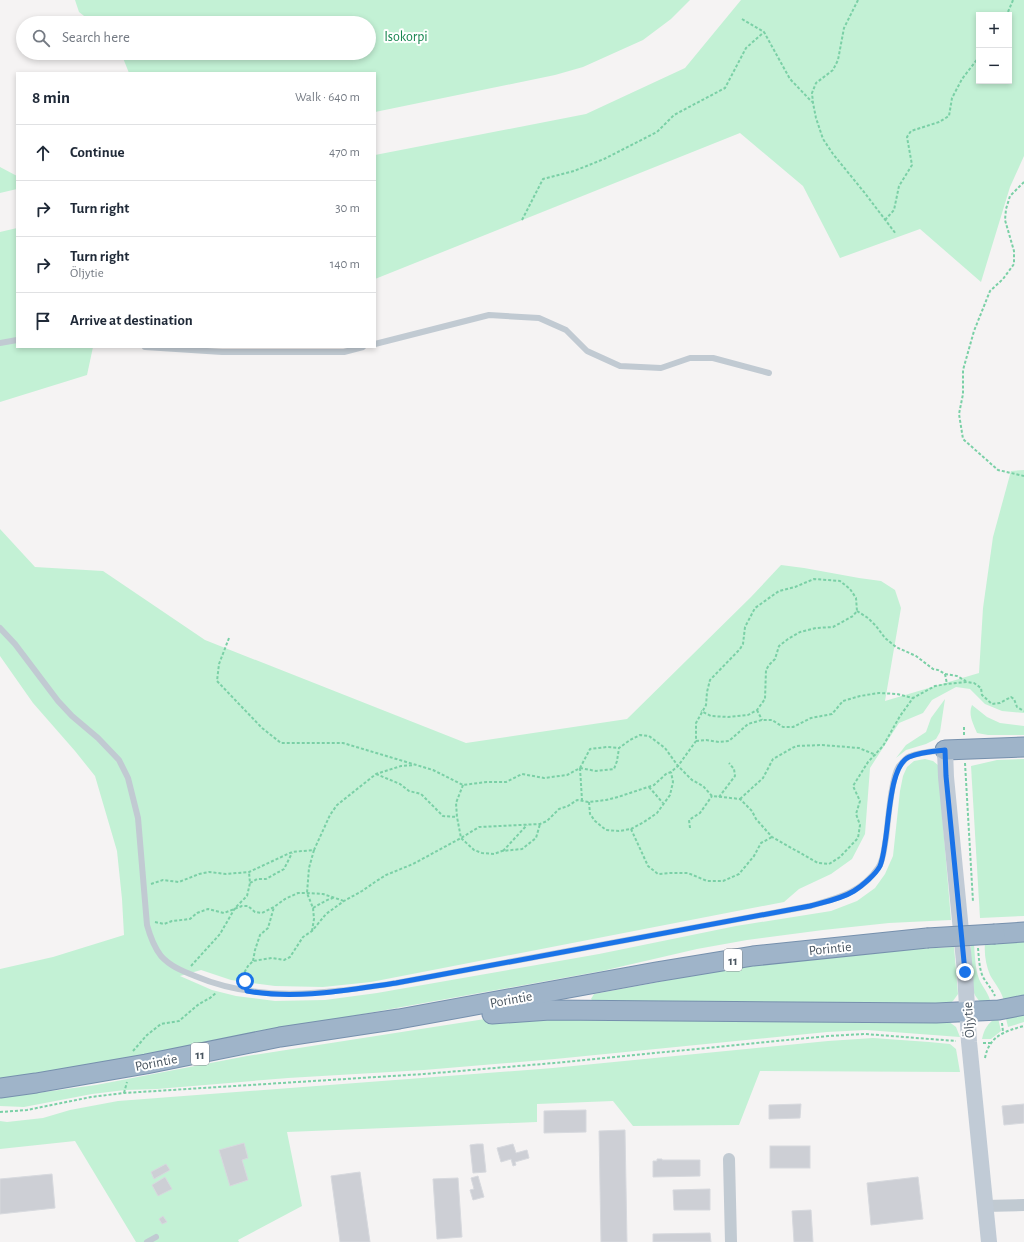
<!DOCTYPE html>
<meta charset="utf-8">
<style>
:root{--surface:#fff;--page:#f6f6f7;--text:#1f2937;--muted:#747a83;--line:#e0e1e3}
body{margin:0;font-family:"Alegreya Sans",sans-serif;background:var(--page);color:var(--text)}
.controls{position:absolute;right:12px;top:12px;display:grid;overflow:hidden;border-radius:0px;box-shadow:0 2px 6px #0003}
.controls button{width:36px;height:36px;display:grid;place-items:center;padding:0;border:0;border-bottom:1px solid var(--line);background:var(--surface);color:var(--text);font:20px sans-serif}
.stop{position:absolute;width:12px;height:12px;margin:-9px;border:3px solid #1a73e8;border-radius:50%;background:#fff}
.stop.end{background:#1a73e8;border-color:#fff;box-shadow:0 1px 4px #0008}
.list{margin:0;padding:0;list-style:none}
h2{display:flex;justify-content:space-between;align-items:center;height:52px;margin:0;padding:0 16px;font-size:17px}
h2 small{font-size:13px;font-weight:400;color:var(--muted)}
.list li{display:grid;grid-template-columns:26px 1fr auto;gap:12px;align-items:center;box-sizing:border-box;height:56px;padding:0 16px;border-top:1px solid var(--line)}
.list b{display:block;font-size:15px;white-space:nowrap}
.list p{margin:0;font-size:13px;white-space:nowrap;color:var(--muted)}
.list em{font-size:13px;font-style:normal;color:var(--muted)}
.icon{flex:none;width:22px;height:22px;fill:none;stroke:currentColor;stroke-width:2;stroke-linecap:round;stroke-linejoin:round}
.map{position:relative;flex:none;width:1024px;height:1242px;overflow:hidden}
.search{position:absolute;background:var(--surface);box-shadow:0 2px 6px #0003;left:16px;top:16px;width:360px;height:44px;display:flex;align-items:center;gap:10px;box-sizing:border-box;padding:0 14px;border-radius:22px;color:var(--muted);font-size:15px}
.panel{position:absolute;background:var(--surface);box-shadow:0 2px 6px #0003;left:16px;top:72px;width:360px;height:276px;border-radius:0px}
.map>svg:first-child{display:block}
</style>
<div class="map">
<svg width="1024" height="1242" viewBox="0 0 1024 1242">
<rect width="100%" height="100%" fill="#f5f3f3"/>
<g fill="#c3f1d5" fill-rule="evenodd">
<path d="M75,0H690L671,19L643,40L583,67L555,75L375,112V73H129L121,53H369V23H93L79,12Z"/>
<path d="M741,0H1024V156L1010,187L981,282L920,229L840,258L803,186L740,133L375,279V155L586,114L685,68ZM979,15H1009V81H979Z"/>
<path d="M0,167L17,176V189L0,193Z"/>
<path d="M17,228V347H93L87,375L0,402V232Z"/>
<path d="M1024,470V713L1002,711L985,704L970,689L956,687L932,700L923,713L899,723L870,768L865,834L852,859L831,874L799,889L784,902L371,982L323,987L275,986L231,980L201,970L180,976L212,990L236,996L275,1001L325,1000L377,993L599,954L736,926L831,911L857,901L875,888L885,874L893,856L900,791L903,776L907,767L914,761L925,759L933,761L938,765L951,920L889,923L823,930L747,940L697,949L602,971L280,1029L131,1059L0,1079V969L53,957L124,935L122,899L117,851L95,776L75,751L33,703L0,656V529L35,567L103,571L205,640L466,743L627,719L751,597L781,565L804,568L859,578L881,581L895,590L901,608L885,701L979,673L983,608L993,537L1011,471Z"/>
<path d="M945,699L940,732L936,739L926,744L906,750L896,758L906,745L926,732L931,718Z"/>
<path d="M972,705L987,717L1000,723L1024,726V735H988L977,733C973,723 968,715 972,705Z"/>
<path d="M1024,759V916L980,918L971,766L997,760Z"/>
<path d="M1024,942V997L1004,1001C1001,990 995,984 990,975C986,965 984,954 985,943Z"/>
<path d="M974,944C975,955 975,968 979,979C983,988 989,993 991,1004C985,1004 980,1003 977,998C968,987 971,958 971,945Z"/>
<path d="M954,947L958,994L953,1001L946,1006L594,1002L591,999L594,994L739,967L843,953Z"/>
<path d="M1024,1010V1022L1008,1027L1005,1014Z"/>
<path d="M996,1018H998L1001,1031L991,1039H982C984,1029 988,1023 996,1018Z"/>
<path d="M485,1019L948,1021L956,1027L960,1037L866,1030L827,1032L555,1059L424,1070L288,1078L157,1089L125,1090L92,1094L24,1107L0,1106V1098L96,1085L247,1056Z"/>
<path d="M873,1038L929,1042L950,1044L956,1049L960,1072L760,1071L739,1125L633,1126L613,1101L537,1104V1122L287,1132L302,1206L238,1240L239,1242H136L75,1141L0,1149V1121L7,1122L43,1118L70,1110L118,1101L553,1068L828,1041Z"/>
</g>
<g fill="#cdcfd5" stroke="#d7d9de">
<path d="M801,1104L800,1118L769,1119V1105Z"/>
<path d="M1024,1104V1123L1004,1125L1002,1106Z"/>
<path d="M586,1110V1132L544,1133V1111Z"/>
<path d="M625,1130L627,1242H601L599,1131Z"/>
<path d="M244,1143L248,1158L242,1160L248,1180L230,1186L219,1150Z"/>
<path d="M477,1144H483L486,1172L473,1173L470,1145Z"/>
<path d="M513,1144L516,1153L527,1150L529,1158L515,1162L516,1165L513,1166L511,1159L501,1162L497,1148Z"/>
<rect x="770" y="1146" width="40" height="22"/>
<path d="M657,1159H662V1160H700V1176L653,1177V1161H657Z"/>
<path d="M166,1164L170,1170L154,1179L151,1172Z"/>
<path d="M360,1172L370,1242H340L331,1176Z"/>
<path d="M52,1174L55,1208L0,1214V1179Z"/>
<path d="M478,1176L484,1197L473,1200L470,1190L474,1189L471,1178Z"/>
<path d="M165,1177L172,1189L158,1196L152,1185Z"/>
<path d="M918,1177L923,1219L871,1225L867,1183Z"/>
<path d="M458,1178L462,1237L437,1239L433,1179Z"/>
<path d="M710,1189V1210H674L673,1190Z"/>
<path d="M811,1210L813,1242H794L792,1211Z"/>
<path d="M163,1216L167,1222L162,1224L159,1219Z"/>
<path d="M710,1233L711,1242H653V1234Z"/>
</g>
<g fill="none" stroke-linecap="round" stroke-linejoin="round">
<defs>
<g id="trunk">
<path d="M945,750L1024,747"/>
<path d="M995,934L1024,932"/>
<path d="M492,1014L550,1010L936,1013L999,1010L1024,1005"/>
<path d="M0,1088L36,1083L146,1064L280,1037L399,1019L656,972L753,956L927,938"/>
</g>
</defs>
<use href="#trunk" stroke="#7690ad" stroke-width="21"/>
<g stroke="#7ad0a6" stroke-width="2" stroke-dasharray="3 2" stroke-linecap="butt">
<path d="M858,0L844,28L838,60L833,70L816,83L812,93L813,103L816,118L823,139L833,154L864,192L896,234"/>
<path d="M1004,15L1008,12L1013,0"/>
<path d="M742,19L764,32L790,79L812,102"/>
<path d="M1024,182L1010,196L1006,209L1005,220L1014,251V264L1003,279L990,291L974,331L963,370V394L959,414L963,439L998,470L1024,476"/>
<path d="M522,220L543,179L574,171L604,159L657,132L674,115L725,88L746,48L764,32"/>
<path d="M885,220L894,210L899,186L912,165L907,137L911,131L939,122L949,116L952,98L962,79L979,57"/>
<path d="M857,611L868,618L876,626L885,638L896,647L916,656L933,669L938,670L945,674L957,676L966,681"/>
<path d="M229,638L219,664L217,681L262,728L281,743H343L433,770L463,785L487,782H506L522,774L544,778L567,775L580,768L590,749L607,747L619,748"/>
<path d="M945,674L947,684"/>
<path d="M757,710L762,720"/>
<path d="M964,727V735"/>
<path d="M696,741L706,740L719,742L729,741L748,724L762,720H772L783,727H793L811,718L832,714L843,701L860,696L879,693L897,694L913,698"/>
<path d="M965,763L973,902"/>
<path d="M580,768L596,771L614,769L617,761L619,748L630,740L640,735L649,736L665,748L678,766L692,780L703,786L712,796L740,799L752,811L756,819L772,837L818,863L829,864L840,857L858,838L860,825L856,814L860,801L853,786L868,762L883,746L900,716L913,698L935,686L947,684L967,682L974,683L981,688L982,695L992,704L1000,703L1011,697L1014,699L1017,707L1024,711"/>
<path d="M580,768L582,800"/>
<path d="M376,774L400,784L409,791L421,794L443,816L457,817"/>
<path d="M463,785L456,803L457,817L461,838L474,850L482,853L494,854L502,851L522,849L536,838L540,824"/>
<path d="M649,787L663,803"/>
<path d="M719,797L735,776L734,769L729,763"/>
<path d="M740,799L763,778L773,759L796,746L822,745L859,748L876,755"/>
<path d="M589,802L590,814L595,821L606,830L619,831L631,829L644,822L657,813L670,795L673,782L671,772"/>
<path d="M690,828L689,820L700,813L712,796"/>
<path d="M631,829L648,866L658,874L671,873H688L707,881H723L739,874L754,856L761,843L772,837"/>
<path d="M503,851L527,825"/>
<path d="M250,883L257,879H266L284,869L292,853"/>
<path d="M151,884L163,880L179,882L199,874L209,872L226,874L249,872L292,852L314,850L330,815L337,805L376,774L401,766L414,765"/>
<path d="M313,908C320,904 326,900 333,898"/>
<path d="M155,922L164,924L172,921L190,919L197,913L208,909L224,913L242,906H248L255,912L262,913L274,907L285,899L298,893H307L323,894L344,901"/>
<path d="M312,931L314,919L313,908L307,893L309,868L314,850"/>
<path d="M978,948C979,958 979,968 983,977C987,984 992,989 995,996"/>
<path d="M253,961L255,950L260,935L268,928L274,907"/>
<path d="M191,966L220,934L235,908L247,896L250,883L249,872"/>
<path d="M245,982L244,973L248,966L253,961L272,958L284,960L290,957L303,937L312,931L326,914L344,901L362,891L375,882L386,875L413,864L461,838L479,827L540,824L547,821L559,809L568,806L577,800L589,802L606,800L618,797L654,785L666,774L671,772L678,766L696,741V723L706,705L707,692L710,680L740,649L743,644L745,627L755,608L779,591L795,587L814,579L840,581L850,589L856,598L857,611L853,616L833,627L816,628L800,632L788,639L779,646L775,659L769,665L766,670L765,699L757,710L748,715L728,717L711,716L701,711"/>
<path d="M1002,1023L1003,1032"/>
<path d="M983,1043H991"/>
<path d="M133,1051L147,1035L161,1024L179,1021L199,1004L210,998L216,993"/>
<path d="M985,1058C989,1036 1005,1031 1024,1026"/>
<path d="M124,1093L127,1082"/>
<path d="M0,1112L27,1110L91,1097L124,1093L424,1074L554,1063L828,1036L865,1034L956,1041"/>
</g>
<g stroke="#c1cad2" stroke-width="6">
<path d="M0,343L17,340"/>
<path d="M375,344L489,315L539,318L566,330L587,351L620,366L661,368L690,358H713L769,373"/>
<path d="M145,347L222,352H344L363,347"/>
<path d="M0,628L15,644L58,701L72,716L98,738L119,760L128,778L138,818L147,925C150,936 154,947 161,956C170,966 182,971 195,976C261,1004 328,993 396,983L810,906C838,898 861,893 878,868C884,860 884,847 886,838C888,822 891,778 899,766C901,764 905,759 908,757C915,753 935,751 944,750"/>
<path d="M147,1242L156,1237"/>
</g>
<g stroke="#c1cad2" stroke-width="12">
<path d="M729,1159L731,1242"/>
<path d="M985,1206L1024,1205"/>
</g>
<path stroke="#c1cbd6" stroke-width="16" d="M945,750L946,777L965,972L969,1042L989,1242"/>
<use href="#trunk" stroke="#9fb4c9" stroke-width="19"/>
<defs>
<path id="trunk-bridge" d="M927,938L995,934"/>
</defs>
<use href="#trunk-bridge" stroke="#7690ad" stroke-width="21" stroke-linecap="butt"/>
<use href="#trunk-bridge" stroke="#9fb4c9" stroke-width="19"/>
</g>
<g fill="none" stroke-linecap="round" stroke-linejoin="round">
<path stroke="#1a73e8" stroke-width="5" d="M245,981L247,991C296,1000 347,990 396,983L810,906C825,902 841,899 854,891C862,886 876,874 880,866C890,842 886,767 909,757C920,752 934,751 945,750L946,776L965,972"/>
</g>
<g text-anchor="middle" stroke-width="4" stroke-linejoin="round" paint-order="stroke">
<g fill="#fff" stroke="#808990" stroke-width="1">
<rect x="724" y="949" width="18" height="22" rx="3"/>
<rect x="191" y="1043" width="18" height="22" rx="3"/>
</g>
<g font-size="13" font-weight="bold" fill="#4a5661">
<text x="733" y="965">11</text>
<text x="200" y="1059">11</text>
</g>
<g font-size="14" fill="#17864f" stroke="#fff">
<text x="406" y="41">Isokorpi</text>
</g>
<g font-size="14" fill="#4a5661" stroke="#fff">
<text transform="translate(830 948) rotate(-6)" y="5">Porintie</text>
<text transform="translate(511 999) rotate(-10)" y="5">Porintie</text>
<text transform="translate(968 1020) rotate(-94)" y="5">Öljytie</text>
<text transform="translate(156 1062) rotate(-11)" y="5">Porintie</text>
</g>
</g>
</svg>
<div class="controls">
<button>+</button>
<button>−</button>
</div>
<div class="stop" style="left:245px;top:981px"></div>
<div class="stop end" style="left:965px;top:972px"></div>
<div class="search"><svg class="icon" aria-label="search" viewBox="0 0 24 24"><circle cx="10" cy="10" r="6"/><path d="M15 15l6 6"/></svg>Search here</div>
<section class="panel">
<h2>8 min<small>Walk · 640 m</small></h2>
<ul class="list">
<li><svg class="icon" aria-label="ahead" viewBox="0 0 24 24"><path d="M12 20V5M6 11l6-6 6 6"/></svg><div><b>Continue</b></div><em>470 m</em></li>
<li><svg class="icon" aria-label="right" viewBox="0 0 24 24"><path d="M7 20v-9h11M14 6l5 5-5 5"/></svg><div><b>Turn right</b></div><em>30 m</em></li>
<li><svg class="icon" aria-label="right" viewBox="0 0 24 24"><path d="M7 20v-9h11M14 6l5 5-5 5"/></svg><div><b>Turn right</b><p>Öljytie</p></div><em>140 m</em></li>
<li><svg class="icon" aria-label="arrive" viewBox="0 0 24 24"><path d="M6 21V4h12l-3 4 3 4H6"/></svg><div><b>Arrive at destination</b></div></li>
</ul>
</section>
</div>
